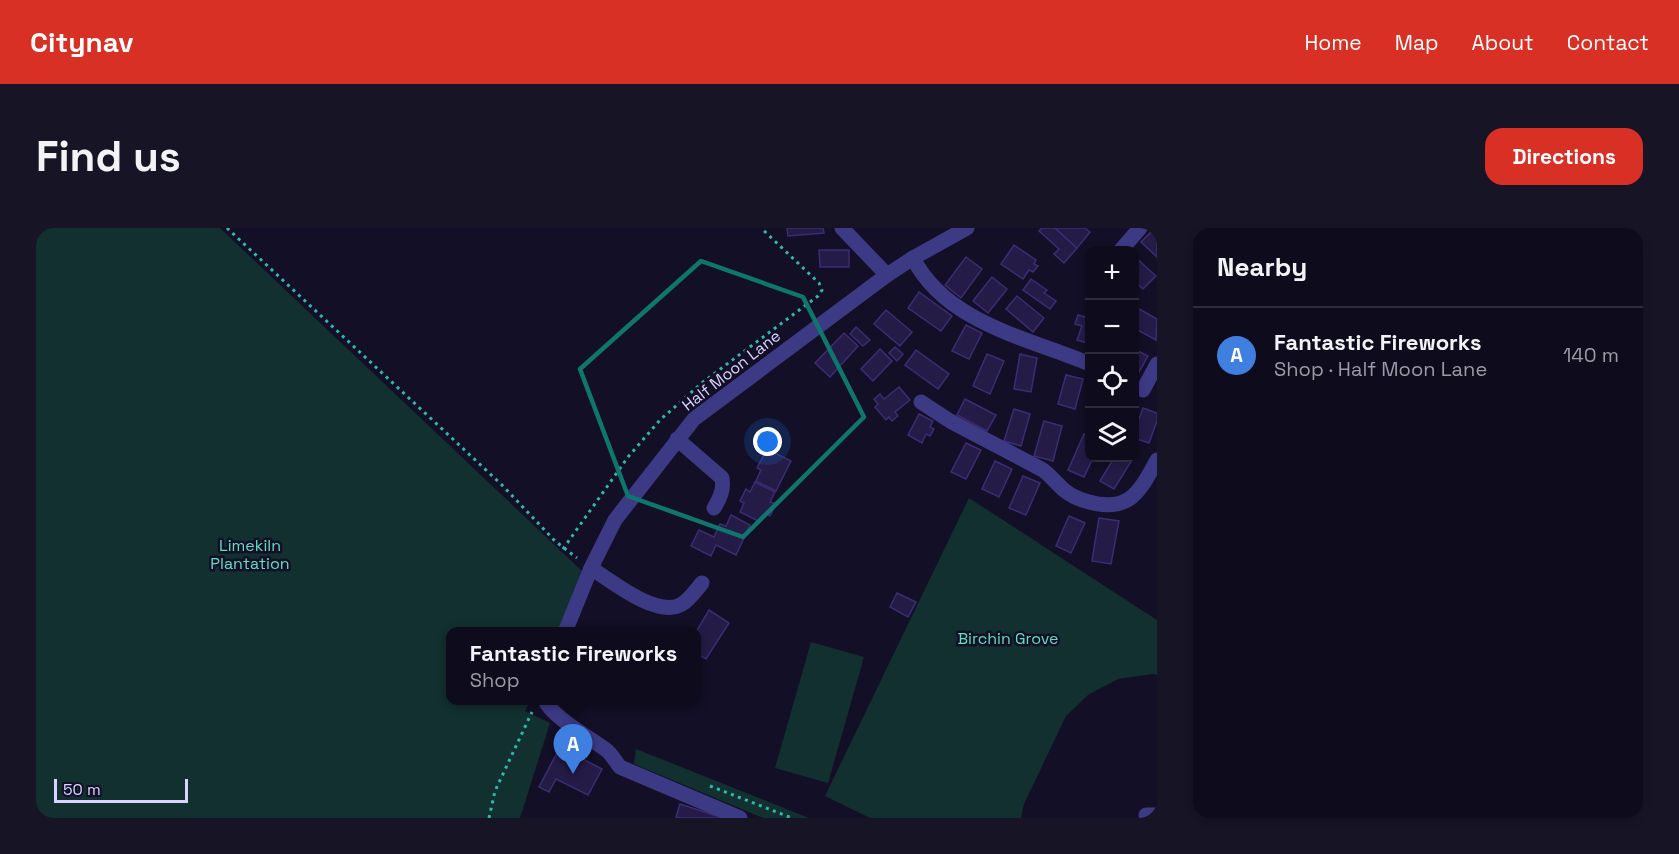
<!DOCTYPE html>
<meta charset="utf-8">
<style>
:root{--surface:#0e0b1c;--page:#171425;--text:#f1f3f6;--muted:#9b9ba3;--line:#2e2b3b;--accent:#d93025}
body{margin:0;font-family:"Space Grotesk",sans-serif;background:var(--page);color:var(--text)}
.controls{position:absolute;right:18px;top:18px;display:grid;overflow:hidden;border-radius:12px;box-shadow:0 3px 9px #0003}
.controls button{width:54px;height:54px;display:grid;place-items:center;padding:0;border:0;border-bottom:2px solid var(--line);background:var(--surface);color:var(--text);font:30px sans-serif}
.scale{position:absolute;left:18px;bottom:15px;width:134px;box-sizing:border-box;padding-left:6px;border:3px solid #d9d4ff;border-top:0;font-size:16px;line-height:21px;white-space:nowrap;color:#d9d4ff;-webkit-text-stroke:4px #130f26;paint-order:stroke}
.you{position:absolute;left:732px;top:214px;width:21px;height:21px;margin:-15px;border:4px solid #fff;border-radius:50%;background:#1a73e8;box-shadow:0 0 0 9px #1a73e833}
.badge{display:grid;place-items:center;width:39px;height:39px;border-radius:50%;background:var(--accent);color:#fff;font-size:20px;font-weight:700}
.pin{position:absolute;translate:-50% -50px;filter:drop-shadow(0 2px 3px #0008)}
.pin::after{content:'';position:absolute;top:32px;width:21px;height:18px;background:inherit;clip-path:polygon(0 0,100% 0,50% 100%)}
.popup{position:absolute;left:410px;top:399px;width:255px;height:78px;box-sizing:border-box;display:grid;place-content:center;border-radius:12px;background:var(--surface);filter:drop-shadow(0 2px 4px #0005);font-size:20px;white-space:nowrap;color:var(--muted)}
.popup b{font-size:22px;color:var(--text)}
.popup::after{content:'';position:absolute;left:50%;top:100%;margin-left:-12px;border:12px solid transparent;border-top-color:var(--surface)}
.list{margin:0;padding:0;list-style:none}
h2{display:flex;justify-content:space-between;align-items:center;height:78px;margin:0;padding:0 24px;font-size:26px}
h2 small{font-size:20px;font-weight:400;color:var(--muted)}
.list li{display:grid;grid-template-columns:39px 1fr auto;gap:18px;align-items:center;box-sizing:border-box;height:96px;padding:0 24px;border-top:2px solid var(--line)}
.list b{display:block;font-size:22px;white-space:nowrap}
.list p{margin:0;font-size:20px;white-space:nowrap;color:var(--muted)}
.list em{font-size:20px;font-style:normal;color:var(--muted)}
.icon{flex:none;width:33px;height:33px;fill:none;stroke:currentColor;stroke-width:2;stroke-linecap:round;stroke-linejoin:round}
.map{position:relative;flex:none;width:1121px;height:590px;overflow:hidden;border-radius:18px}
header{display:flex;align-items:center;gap:36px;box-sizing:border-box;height:84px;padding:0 30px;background:var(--accent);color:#fff}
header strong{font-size:28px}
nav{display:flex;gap:33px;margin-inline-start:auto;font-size:21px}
.intro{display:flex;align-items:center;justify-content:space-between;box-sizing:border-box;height:144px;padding:0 36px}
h1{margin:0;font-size:42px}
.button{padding:15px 27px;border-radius:18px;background:var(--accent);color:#fff;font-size:21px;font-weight:700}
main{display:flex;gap:36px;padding:0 36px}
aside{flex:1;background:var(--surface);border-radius:18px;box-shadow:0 3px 9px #0003}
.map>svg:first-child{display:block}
</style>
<header>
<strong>Citynav</strong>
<nav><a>Home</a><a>Map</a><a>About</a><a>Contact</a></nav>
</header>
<div class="intro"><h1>Find us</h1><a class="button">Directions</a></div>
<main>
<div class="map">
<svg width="1121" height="590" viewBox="0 0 1121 590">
<rect width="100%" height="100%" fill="#130f26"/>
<g fill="#12302f">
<path d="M0,0H184L546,343L522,403L414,404V472L494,473L489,483L514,495L484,590H0Z"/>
<path d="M933,270L1121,392V447L1117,446L1082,451L1052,467L1030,488L988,576L985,590H834L789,568Z"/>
<path d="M775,414L828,429L792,555L739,540Z"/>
<path d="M600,521L773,590H727L598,536Z"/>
</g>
<g fill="#241b47" stroke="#3b2d73" stroke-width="1.5">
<path d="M751,0H787L788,5L752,8Z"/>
<path d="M1006,0H1019L1041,20L1028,35L1018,26L1023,21L1003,3Z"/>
<path d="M1019,0H1049L1054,4L1041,20Z"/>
<path d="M1118,1L1121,4V29L1105,14Z"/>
<path d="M978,17L1000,32L998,36L1002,38L997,44L993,42L987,51L965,36Z"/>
<path d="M783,22H813V39H784Z"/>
<path d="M1098,28L1120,48L1107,61L1098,53Z"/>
<path d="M930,29L946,41L925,70L909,57Z"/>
<path d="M956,49L971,61L952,85L937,73Z"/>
<path d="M995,51L1011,62L1008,65L1020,73L1014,81L987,62Z"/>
<path d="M883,64L916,88L905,103L872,80Z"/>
<path d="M981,68L1008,90L997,104L970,81Z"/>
<path d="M1098,78L1121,91L1120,112L1098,100Z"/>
<path d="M850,82L876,104L864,118L838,96Z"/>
<path d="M1051,82L1054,83V116L1041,112L1046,98L1039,96L1042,87L1049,89Z"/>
<path d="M930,97L946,105L933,131L916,123Z"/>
<path d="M820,99L834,112L827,118L814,106Z"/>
<path d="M808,105L822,118L794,149L779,135Z"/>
<path d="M859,119L867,126L861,133L853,125Z"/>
<path d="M844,121L856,133L837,153L825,141Z"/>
<path d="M1098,121L1112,128L1103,144L1098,142Z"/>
<path d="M880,122L913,146L902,161L869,137Z"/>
<path d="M951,126L968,133L954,166L937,158Z"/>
<path d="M984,126L1001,130L995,164L978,161Z"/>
<path d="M1030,147L1047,151L1039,181L1022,176Z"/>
<path d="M863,159L874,172L859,184L862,188L856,193L853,189L850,192L839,179L842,176L838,171L844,166L848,171Z"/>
<path d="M929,171L960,187L951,203L921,187Z"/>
<path d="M1107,180L1121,185V193L1113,215L1098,210V204Z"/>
<path d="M978,181L994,186L985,218L968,213Z"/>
<path d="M883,186L897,193L894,199L898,201L894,208L890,206L886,215L872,207Z"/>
<path d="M1008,193L1026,198L1017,233L998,228Z"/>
<path d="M1048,206L1054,208V230H1057L1048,249L1032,242Z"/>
<path d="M930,215L945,222L930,251L915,244Z"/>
<path d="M731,221L755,233L740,263L720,253L725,242L721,240Z"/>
<path d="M1078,230H1093L1096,232L1078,261L1064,253Z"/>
<path d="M959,233L976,241L963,269L946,261Z"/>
<path d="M987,248L1004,255L990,287L973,280Z"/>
<path d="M719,254L739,264L734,274L740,276L734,288L729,285L724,294L704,284L708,275L704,273L710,261L714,264Z"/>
<path d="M695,287L714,297L700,327L680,317L675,328L655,318L663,302L678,309L684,296L690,298Z"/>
<path d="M1033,288L1049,295L1035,325L1020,318Z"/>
<path d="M1063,290L1083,293L1075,336L1056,333Z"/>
<path d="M861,365L880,374L872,389L854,379Z"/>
<path d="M673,382L693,395L670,431L660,425V404Z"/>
<path d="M524,519L566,541L552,567L520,551L513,564L503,559Z"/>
<path d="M644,576L687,590H645L640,589Z"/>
</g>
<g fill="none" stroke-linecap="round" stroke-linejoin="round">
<g stroke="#2fb8b0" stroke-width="3" stroke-dasharray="3 4.5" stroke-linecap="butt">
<path d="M191,0L466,257L519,313L541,330"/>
<path d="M527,321L592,229L624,192L667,154L782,68L786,62L783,55L725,0"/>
<path d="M674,558L756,590"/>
<path d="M453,590L459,563L496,484"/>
</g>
<g stroke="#3d3a85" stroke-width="15">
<path d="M806,0L851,47"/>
<path d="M1085,22L1104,0"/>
<path d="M877,30C910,95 992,110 1054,136"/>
<path d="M1107,162L1121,136"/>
<path d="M885,174L914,193L1007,242C1015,248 1020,255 1028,262C1034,267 1045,272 1053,274C1094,285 1104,263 1121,232"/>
<path d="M641,211L686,250C688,262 684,270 678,280"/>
<path d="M555,340C575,353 622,391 646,376C654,371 660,362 666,355"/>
<path d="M529,404L555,340L579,292L658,191L851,47L877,30L931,0"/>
<path d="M509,472C515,488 554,510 569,521C575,525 579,533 584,539L704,590"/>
<path d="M1110,587H1121"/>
</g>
</g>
<path fill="none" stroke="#0f766e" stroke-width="4.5" stroke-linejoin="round" d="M665,33L767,69L828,189L707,309L592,268L544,141Z"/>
<g text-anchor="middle" stroke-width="5" stroke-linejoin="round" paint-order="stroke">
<g font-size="16" fill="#d9d4ff" stroke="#130f26">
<text transform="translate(695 142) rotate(-38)" y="6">Half Moon Lane</text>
</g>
<g font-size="16" fill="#5fe0c0" stroke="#130f26">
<text x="214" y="323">Limekiln<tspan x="214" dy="18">Plantation</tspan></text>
<text x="972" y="416">Birchin Grove</text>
</g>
</g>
</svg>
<div class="controls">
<button>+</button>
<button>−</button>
<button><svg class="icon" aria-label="locate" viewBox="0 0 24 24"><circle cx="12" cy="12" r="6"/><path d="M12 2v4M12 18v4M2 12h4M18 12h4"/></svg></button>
<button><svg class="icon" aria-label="layers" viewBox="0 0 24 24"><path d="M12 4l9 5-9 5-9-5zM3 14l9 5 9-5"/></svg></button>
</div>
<div class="scale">50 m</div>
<div class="you"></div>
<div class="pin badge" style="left:537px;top:546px;background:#3f7fe0">A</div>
<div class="popup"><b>Fantastic Fireworks</b>Shop</div>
</div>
<aside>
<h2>Nearby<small></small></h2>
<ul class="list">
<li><span class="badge" style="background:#3f7fe0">A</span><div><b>Fantastic Fireworks</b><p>Shop · Half Moon Lane</p></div><em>140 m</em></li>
</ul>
</aside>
</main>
